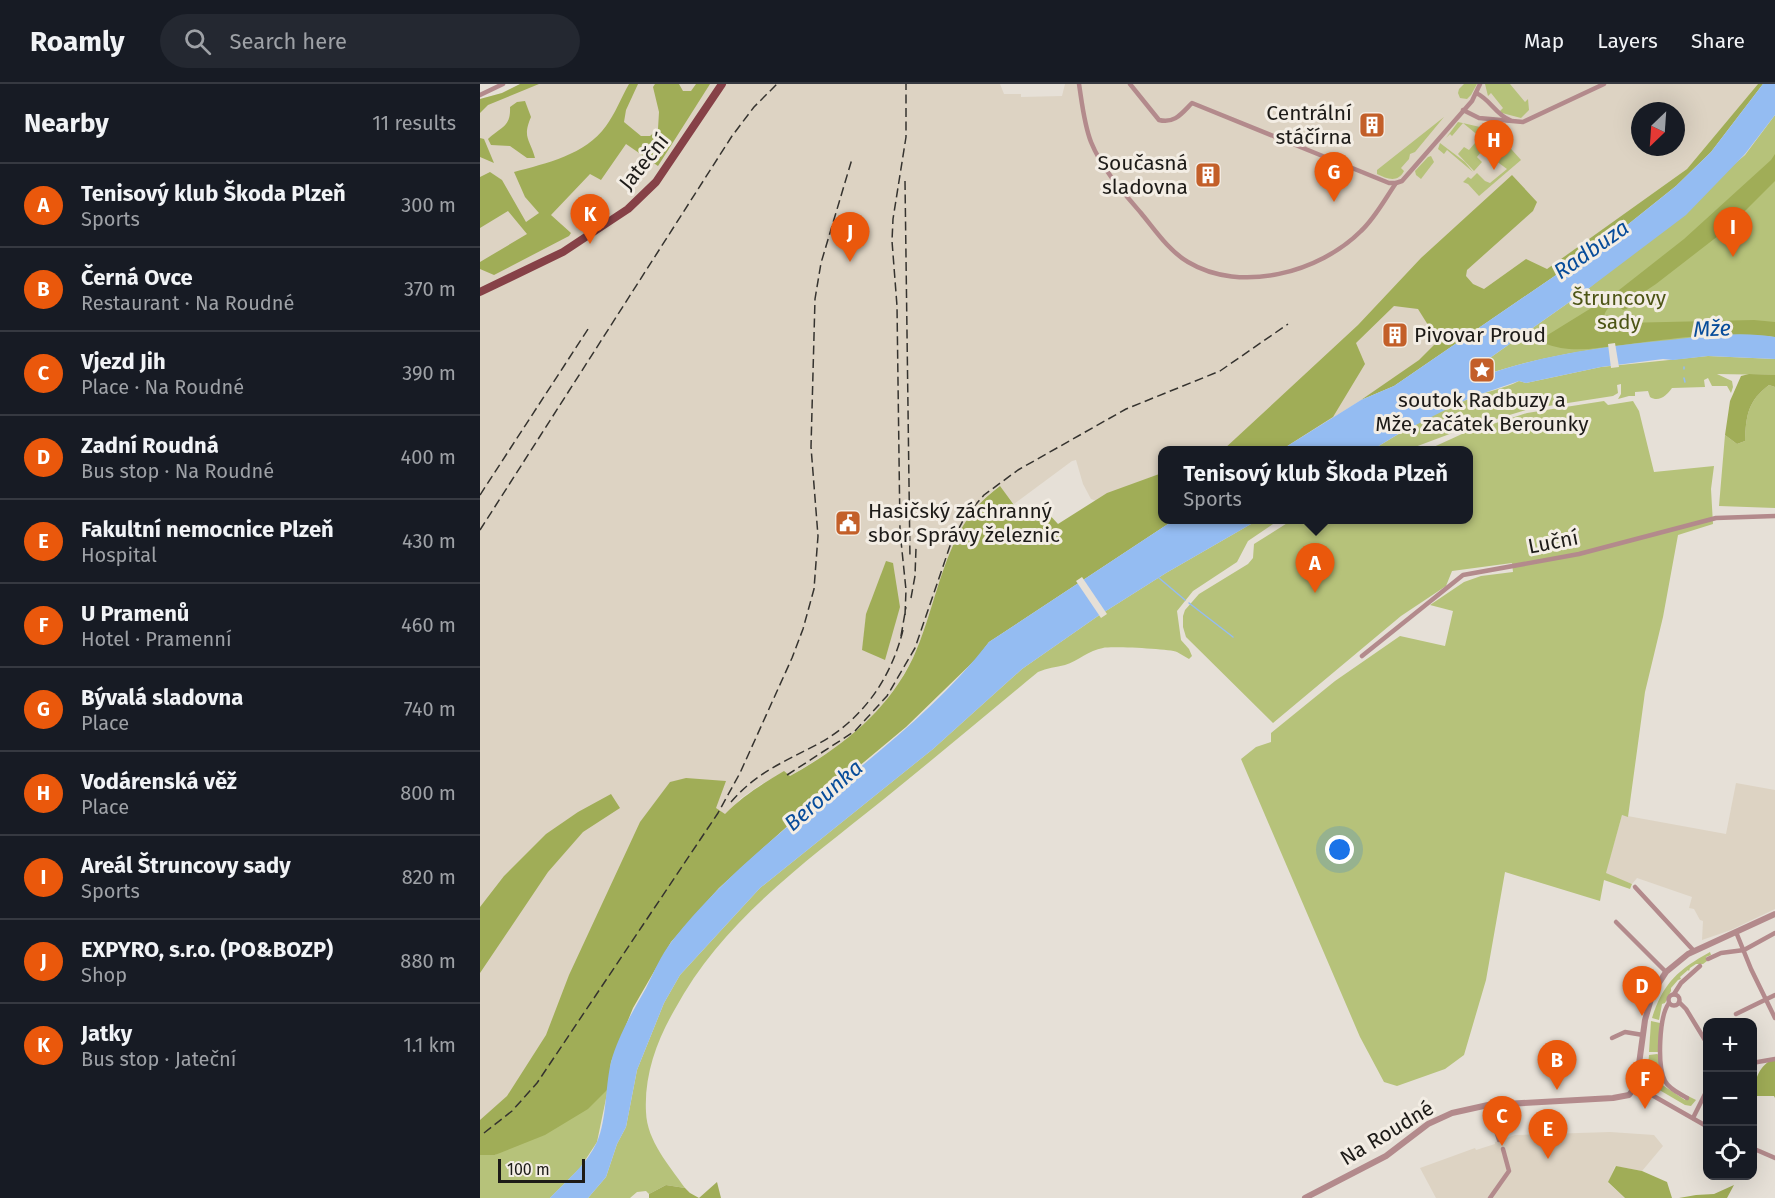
<!DOCTYPE html>
<meta charset="utf-8">
<style>
:root{--surface:#171b24;--page:#242831;--text:#f1f3f6;--muted:#9ea1a6;--line:#363941;--accent:#ea580c}
body{margin:0;font-family:"Fira Sans",sans-serif;background:var(--page);color:var(--text)}
.controls{position:absolute;right:18px;bottom:18px;display:grid;overflow:hidden;border-radius:12px;box-shadow:0 6px 24px #0002}
.controls button{width:54px;height:54px;display:grid;place-items:center;padding:0;border:0;border-bottom:2px solid var(--line);background:var(--surface);color:var(--text);font:30px sans-serif}
.compass{position:absolute;left:1151px;top:18px;width:54px;height:54px;border-radius:50%;background:var(--surface);box-shadow:0 6px 24px #0002;rotate:205deg}
.scale{position:absolute;left:18px;bottom:15px;width:87px;box-sizing:border-box;padding-left:6px;border:3px solid #1d1b18;border-top:0;font-size:16px;line-height:21px;white-space:nowrap;color:#1d1b18;-webkit-text-stroke:4px #f3ede4;paint-order:stroke}
.you{position:absolute;left:860px;top:766px;width:21px;height:21px;margin:-15px;border:4px solid #fff;border-radius:50%;background:#1a73e8;box-shadow:0 0 0 9px #1a73e833}
.badge{display:grid;place-items:center;width:39px;height:39px;border-radius:50%;background:var(--accent);color:#fff;font-size:20px;font-weight:700}
.pin{position:absolute;translate:-50% -50px;filter:drop-shadow(0 2px 3px #0008)}
.pin::after{content:'';position:absolute;top:32px;width:21px;height:18px;background:inherit;clip-path:polygon(0 0,100% 0,50% 100%)}
.popup{position:absolute;left:678px;top:362px;width:315px;height:78px;box-sizing:border-box;display:grid;place-content:center;border-radius:12px;background:var(--surface);filter:drop-shadow(0 2px 4px #0005);font-size:20px;white-space:nowrap;color:var(--muted)}
.popup b{font-size:22px;color:var(--text)}
.popup::after{content:'';position:absolute;left:50%;top:100%;margin-left:-12px;border:12px solid transparent;border-top-color:var(--surface)}
.list{margin:0;padding:0;list-style:none}
h2{display:flex;justify-content:space-between;align-items:center;height:78px;margin:0;padding:0 24px;font-size:26px}
h2 small{font-size:20px;font-weight:400;color:var(--muted)}
.list li{display:grid;grid-template-columns:39px 1fr auto;gap:18px;align-items:center;box-sizing:border-box;height:84px;padding:0 24px;border-top:2px solid var(--line)}
.list b{display:block;font-size:22px;white-space:nowrap}
.list p{margin:0;font-size:20px;white-space:nowrap;color:var(--muted)}
.list em{font-size:20px;font-style:normal;color:var(--muted)}
.icon{flex:none;width:33px;height:33px;fill:none;stroke:currentColor;stroke-width:2;stroke-linecap:round;stroke-linejoin:round}
.map{position:relative;flex:none;width:1295px;height:1114px;overflow:hidden}
header{display:flex;align-items:center;gap:36px;box-sizing:border-box;height:84px;padding:0 30px;background:var(--surface);border-bottom:2px solid var(--line)}
header strong{font-size:28px}
nav{display:flex;gap:33px;margin-inline-start:auto;font-size:21px}
.search{width:420px;height:54px;background:var(--page);display:flex;align-items:center;gap:15px;box-sizing:border-box;padding:0 21px;border-radius:33px;color:var(--muted);font-size:22px}
main{display:flex}
aside{flex:1;background:var(--surface)}
.map>svg:first-child{display:block}
</style>
<header>
<strong>Roamly</strong>
<div class="search"><svg class="icon" aria-label="search" viewBox="0 0 24 24"><circle cx="10" cy="10" r="6"/><path d="M15 15l6 6"/></svg>Search here</div>
<nav><a>Map</a><a>Layers</a><a>Share</a></nav>
</header>
<main>
<aside>
<h2>Nearby<small>11 results</small></h2>
<ul class="list">
<li><span class="badge">A</span><div><b>Tenisový klub Škoda Plzeň</b><p>Sports</p></div><em>300 m</em></li>
<li><span class="badge">B</span><div><b>Černá Ovce</b><p>Restaurant · Na Roudné</p></div><em>370 m</em></li>
<li><span class="badge">C</span><div><b>Vjezd Jih</b><p>Place · Na Roudné</p></div><em>390 m</em></li>
<li><span class="badge">D</span><div><b>Zadní Roudná</b><p>Bus stop · Na Roudné</p></div><em>400 m</em></li>
<li><span class="badge">E</span><div><b>Fakultní nemocnice Plzeň</b><p>Hospital</p></div><em>430 m</em></li>
<li><span class="badge">F</span><div><b>U Pramenů</b><p>Hotel · Pramenní</p></div><em>460 m</em></li>
<li><span class="badge">G</span><div><b>Bývalá sladovna</b><p>Place</p></div><em>740 m</em></li>
<li><span class="badge">H</span><div><b>Vodárenská věž</b><p>Place</p></div><em>800 m</em></li>
<li><span class="badge">I</span><div><b>Areál Štruncovy sady</b><p>Sports</p></div><em>820 m</em></li>
<li><span class="badge">J</span><div><b>EXPYRO, s.r.o. (PO&amp;BOZP)</b><p>Shop</p></div><em>880 m</em></li>
<li><span class="badge">K</span><div><b>Jatky</b><p>Bus stop · Jateční</p></div><em>1.1 km</em></li>
</ul>
</aside>
<div class="map">
<svg width="1295" height="1114" viewBox="0 0 1295 1114">
<rect width="100%" height="100%" fill="#e6e0d7"/>
<g fill="#ddd3c3" fill-rule="evenodd">
<path d="M40,0H520L524,10H541V13L582,12L585,0H1278L1207,85L905,301L801,366H682V397L627,421L611,415L603,400L596,376L592,377L534,420L519,402L505,414L489,433L433,574L420,597L403,621L379,646L357,663L310,692L304,688L280,701L260,715L0,1058V15L22,9ZM1160,27H1196V63H1160Z"/>
<path d="M1256,699L1295,706V825L1251,846L1222,856L1223,837L1220,836L1214,825L1209,824L1212,813L1157,794L1152,800L1125,790L1142,731L1246,750Z"/>
<path d="M1130,1048L1174,1051L1183,1062L1162,1087L1135,1082L1128,1099L1145,1114H956L940,1084L995,1064L996,1066L1015,1060V1058L1035,1051Z"/>
</g>
<g fill="#b6c27a">
<path d="M984,0H997L991,11L987,15L980,14L978,9L979,5Z"/>
<path d="M1005,0H1030L1045,18L1048,15L1049,26L1041,34L1022,29L1020,27L1023,24L1011,9L1008,12Z"/>
<path d="M1295,31V253L1288,252C1192,258 1098,259 1005,291L998,289L997,283L1108,205L1265,71Z"/>
<path d="M964,33L935,68L930,70L929,75L921,84L924,87C918,99 907,95 897,90V86Z"/>
<path d="M978,38C989,40 998,43 1009,45V58L997,73L1002,78L994,87L978,70L984,63L989,66L1000,53L983,39L972,52L970,50L966,54Z"/>
<path d="M1024,57L1041,76L999,112L988,100L983,98L988,93L991,95L997,89L1005,97L1010,99L1027,85L1012,74Z"/>
<path d="M960,59L985,78L993,88L967,66L964,70L958,65Z"/>
<path d="M951,72L954,78L941,95L936,91L935,87L948,73Z"/>
<path d="M1228,272L1295,275V291L1237,290L1252,297L1253,303L1251,309L1247,302H1232L1228,294L1224,296L1225,303L1192,304C1187,311 1179,319 1170,313L1168,307L1155,308V312H1149L1138,315L1141,310V300L1137,301L1138,309L1133,312L1049,325L983,345L927,366H892C923,347 956,328 991,314C1006,307 1024,305 1039,297L1046,299L1121,283Z"/>
<path d="M1289,301L1295,303V424L1239,422L1245,351L1257,360L1265,357C1266,331 1268,317 1289,301Z"/>
<path d="M1124,317L1128,321L1153,317L1159,327L1174,388L1234,382L1231,405L1233,440L1198,451L1183,533L1165,608L1148,733L1142,731L1126,789L1152,800L1150,805L1124,796L1120,817L1025,788L1006,896L984,971L965,985L917,1002L904,998L880,953L761,675L776,663L791,658V649L855,597L920,552L965,562L973,527L950,521L984,498L1001,492L1033,488L1032,479L972,487L966,502L921,532L793,639L706,553L703,543V532L705,526L719,510L768,480L773,474L774,460L812,436H988V366H947L982,350L1047,329Z"/>
<path d="M778,436H799L768,457L757,478L713,507L697,527L701,556L709,565L712,572L709,575C705,573 701,570 697,568C690,565 631,562 623,564C609,566 598,577 585,581C576,583 567,584 558,588C507,630 456,673 404,715C327,777 243,836 195,925C177,956 164,991 166,1028C167,1057 189,1081 205,1104L186,1101L169,1110L166,1107L157,1108L150,1114H108L126,1093L137,1060L146,1043L157,986L184,919L200,891L280,804L453,665L542,585L618,532L686,489Z"/>
<path d="M1230,868L1231,871L1226,873L1227,877L1223,880H1216L1210,884L1209,887L1208,886L1200,893L1201,895L1198,896L1191,904V907L1185,919L1182,920L1179,936L1172,934C1183,899 1199,885 1230,868Z"/>
<path d="M1171,937L1180,939L1178,968H1169Z"/>
<path d="M1177,970L1179,971V983H1181L1180,991L1182,992L1179,997L1181,1000L1205,1016L1208,1012L1216,1016L1211,1022L1205,1021L1176,1004L1173,1008L1166,1004L1169,971Z"/>
<path d="M129,1000L117,1058L100,1084L70,1114H0V1071H15Z"/>
</g>
<g fill="#a0ad57">
<path d="M40,0H59L8,21L0,29V15L22,9Z"/>
<path d="M149,0H158L146,26L144,38L161,52H170L178,45L179,28L173,3L175,0H199L203,7H211L216,0H230L178,82L146,60L121,96L110,90L71,131L91,149L89,152L14,191L0,185V178L47,150L28,127L0,144V93L10,88L22,96L46,138L59,129L45,113L34,88C67,79 105,71 126,42C135,30 141,14 149,0Z"/>
<path d="M1278,0H1283L1231,68L1196,102L1136,150L914,302L881,316L939,276L958,257L938,225L914,222L876,259L885,280L853,333L801,366H743L878,241L941,174L1032,91L1057,118L1053,127L987,186L986,192L993,200L1004,205L1046,175L1067,185L1207,85Z"/>
<path d="M45,17L51,33C42,54 50,55 55,74H47L30,62L11,61L8,55C21,43 31,43 30,23L37,18Z"/>
<path d="M0,54L4,55L14,79L0,73Z"/>
<path d="M1295,70V97L1247,145L1176,200L1152,216L1147,225L1143,226L1136,219C1122,226 1122,234 1128,248L1135,247L1136,243L1142,239L1274,236L1295,238V253C1252,246 1186,255 1142,261C1115,264 1090,270 1064,259L1066,252L1134,210L1204,155L1291,76Z"/>
<path d="M1269,290L1295,291V303L1289,301C1268,317 1266,331 1265,357L1257,360L1245,351L1250,317L1261,292Z"/>
<path d="M682,389V436H694L509,558L497,574L426,643L312,738L239,804L191,858L153,924L131,978L128,1005L108,1025L65,1051L15,1071H0V1036L27,1012L66,951L89,891L160,738L190,698L206,694L246,697L236,724L245,730C263,712 282,700 304,687L310,692C362,663 407,628 433,574C454,528 460,476 488,434C496,422 508,411 520,402L537,425L556,432L566,427L578,440L627,409Z"/>
<path d="M406,477L413,479L420,523L405,576L382,566L386,530Z"/>
<path d="M131,710L140,724L103,748L68,788L0,889V823L24,792L66,750L98,728Z"/>
<path d="M1295,973V1014L1294,1012H1277C1272,995 1280,982 1295,973Z"/>
<path d="M1136,1082L1162,1087L1187,1098L1192,1114H1145L1128,1098Z"/>
<path d="M237,1098L241,1114H169V1110L186,1101L205,1104L210,1109L219,1114Z"/>
<path d="M1254,1101L1247,1114H1199L1216,1111L1234,1110Z"/>
</g>
<g fill="#94bcf2">
<path d="M1283,0H1295V31L1265,70L1206,131L1108,205L997,283V286L1001,291H1005C1065,270 1128,262 1190,256C1224,252 1261,247 1295,253V275L1228,272L1193,276L1183,275L1121,283L1046,299L1039,297L992,313L969,324L920,349L892,366H801L881,316L914,302L1136,150L1196,102L1231,68Z"/>
<path d="M694,436H778L686,489L618,532L542,585L453,665L280,804L200,891L184,919L157,986L146,1043L137,1060L126,1093L108,1114H70C86,1097 107,1080 117,1058C127,1035 125,1003 131,978C138,952 153,927 166,904C174,888 181,871 192,857C282,742 421,671 509,558Z"/>
</g>
<g fill="#e6e0d7">
<path d="M1135,259L1139,283L1131,284L1128,260Z"/>
<path d="M602,493L627,530L621,534L596,497Z"/>
</g>
<g fill="none" stroke-linecap="round" stroke-linejoin="round">
<g stroke="#94bcf2" stroke-width="1.5">
<path d="M1204,283V285"/>
<path d="M1204,294L1205,298"/>
<path d="M679,494L705,516"/>
<path d="M709,519L753,553"/>
</g>
<g stroke="#b38a8c" stroke-width="4.5">
<path d="M599,0C602,19 604,40 611,58C622,85 642,107 661,129C675,146 689,167 708,178C761,210 840,188 881,147C895,134 905,115 916,99"/>
<path d="M650,0L679,36C695,40 702,29 712,19L909,99H916L922,97L992,17L1000,0"/>
<path d="M996,9C1010,15 1016,31 1030,36"/>
<path d="M0,11L23,0"/>
<path d="M983,26L999,34L1043,38L1124,0"/>
<path d="M882,572L983,491L1099,470L1236,434L1295,432"/>
<path d="M1155,803L1214,867"/>
<path d="M1136,838L1186,888"/>
<path d="M1256,848L1271,885L1295,934"/>
<path d="M1228,875L1241,869L1264,866L1295,849"/>
<path d="M1194,910L1201,899L1220,882"/>
<circle cx="1194" cy="916" r="5.5"/>
<path d="M1199,918L1206,925L1228,961"/>
<path d="M1189,919C1179,932 1177,982 1185,997C1189,1005 1199,1009 1207,1014"/>
<path d="M1256,930L1295,911"/>
<path d="M1132,954L1145,948L1163,951"/>
<path d="M1272,979L1295,975"/>
<path d="M1156,1002L1228,1043"/>
<path d="M1008,1021L1019,1056"/>
<path d="M1213,1034L1228,1004"/>
<path d="M1272,1064L1295,1074"/>
<path d="M1010,1114L1029,1087L1023,1065"/>
</g>
<path stroke="#b38a8c" stroke-width="6" d="M825,1114L906,1072L948,1040L972,1029L1008,1021L1133,1014L1149,1011L1156,1002L1165,936L1173,908L1186,888L1208,870L1295,830"/>
<path stroke="#864147" stroke-width="8" d="M0,208L83,168L148,125L176,98L242,0"/>
<g stroke="#35332f" stroke-width="1.5" stroke-dasharray="9 4.5" stroke-linecap="butt">
<path d="M425,97L430,475"/>
<path d="M0,411L110,242"/>
<path d="M0,446L252,52L274,23L297,0"/>
<path d="M431,514L435,492L436,464"/>
<path d="M425,531L426,506L420,447L417,222L412,157L413,135L426,53V0"/>
<path d="M421,552L426,523"/>
<path d="M307,691L375,647L407,612L435,564L471,459L485,433L504,411L538,386L646,325L740,287L808,240"/>
<path d="M251,718C277,688 304,678 338,660C382,636 411,595 423,546"/>
<path d="M4,1049L32,1027L57,999L238,729L260,689L312,574L323,545L334,505L338,452L331,363L335,215L341,179L372,75"/>
</g>
</g>
<defs>
<symbol id="building-square" viewBox="-11 -11 22 22"><rect x="-9" y="-9" width="18" height="18" rx="4" fill="#c35f29" stroke="#f3ede4"/><path d="M-4-6H4V6H1V3H-1V6H-4ZM-2.5-4.3h1.7v1.8h-1.7ZM.8-4.3h1.7v1.8H.8ZM-2.5-1h1.7V.8h-1.7ZM.8-1h1.7V.8H.8Z" fill="#fff"/></symbol>
<symbol id="sight-square" viewBox="-11 -11 22 22"><rect x="-9" y="-9" width="18" height="18" rx="4" fill="#c35f29" stroke="#f3ede4"/><path d="M0-6L1.8-2.2L6-1.7L2.9 1.2L3.7 5.4L0 3.3L-3.7 5.4L-2.9 1.2L-6-1.7L-1.8-2.2Z" fill="#fff"/></symbol>
<symbol id="civic-square" viewBox="-11 -11 22 22"><rect x="-9" y="-9" width="18" height="18" rx="4" fill="#c35f29" stroke="#f3ede4"/><path d="M-.6-6.5H3V-4.5H.6V-3L4-1V1h2V6H-6V1h2V-1L-.6-3ZM-1.2 2.5V6h2.4V2.5Z" fill="#fff"/></symbol>
</defs>
<g fill-rule="evenodd">
<use href="#building-square" x="877" y="26" width="30" height="30"/>
<use href="#building-square" x="713" y="76" width="30" height="30"/>
<use href="#building-square" x="900" y="236" width="30" height="30"/>
<use href="#sight-square" x="987" y="271" width="30" height="30"/>
<use href="#civic-square" x="353" y="424" width="30" height="30"/>
</g>
<g text-anchor="middle" stroke-width="6" stroke-linejoin="round" paint-order="stroke">
<g font-size="21" fill="#1d1b18" stroke="#f3ede4" text-anchor="end">
<text x="872" y="36">Centrální<tspan x="872" dy="24">stáčírna</tspan></text>
<text x="708" y="86">Současná<tspan x="708" dy="24">sladovna</tspan></text>
<text x="934" y="258" text-anchor="start">Pivovar Proud</text>
<text x="1002" y="323" text-anchor="middle">soutok Radbuzy a<tspan x="1002" dy="24">Mže, začátek Berounky</tspan></text>
<text x="388" y="434" text-anchor="start">Hasičský záchranný<tspan x="388" dy="24">sbor Správy železnic</tspan></text>
</g>
<g font-size="21" fill="#1d1b18" stroke="#f3ede4">
<text transform="translate(164 78) rotate(-51)" y="7">Jateční</text>
<text transform="translate(1073 458) rotate(-11)" y="7">Luční</text>
<text transform="translate(907 1049) rotate(-31)" y="7">Na Roudné</text>
</g>
<g font-size="21" fill="#4d5516" stroke="#f3ede4">
<text x="1139" y="221">Štruncovy<tspan x="1139" dy="24">sady</tspan></text>
</g>
<g font-size="22" font-style="italic" fill="#074c9a" stroke="#f3ede4">
<text transform="translate(1111 165) rotate(-35)" y="8">Radbuza</text>
<text transform="translate(1232 244) rotate(-2)" y="8">Mže</text>
<text transform="translate(343 711) rotate(-41)" y="8">Berounka</text>
</g>
</g>
</svg>
<div class="controls">
<button>+</button>
<button>−</button>
<button><svg class="icon" aria-label="locate" viewBox="0 0 24 24"><circle cx="12" cy="12" r="6"/><path d="M12 2v4M12 18v4M2 12h4M18 12h4"/></svg></button>
</div>
<svg class="compass" viewBox="-18 -18 36 36"><path d="M0-13l5 13h-10z" fill="#e53935"/><path d="M0 13l5-13h-10z" fill="#9ea1a6"/></svg>
<div class="scale">100 m</div>
<div class="you"></div>
<div class="pin badge" style="left:835px;top:509px">A</div>
<div class="popup"><b>Tenisový klub Škoda Plzeň</b>Sports</div>
<div class="pin badge" style="left:1077px;top:1006px">B</div>
<div class="pin badge" style="left:1022px;top:1062px">C</div>
<div class="pin badge" style="left:1162px;top:932px">D</div>
<div class="pin badge" style="left:1068px;top:1075px">E</div>
<div class="pin badge" style="left:1165px;top:1025px">F</div>
<div class="pin badge" style="left:854px;top:118px">G</div>
<div class="pin badge" style="left:1014px;top:86px">H</div>
<div class="pin badge" style="left:1253px;top:173px">I</div>
<div class="pin badge" style="left:370px;top:178px">J</div>
<div class="pin badge" style="left:110px;top:160px">K</div>
</div>
</main>
